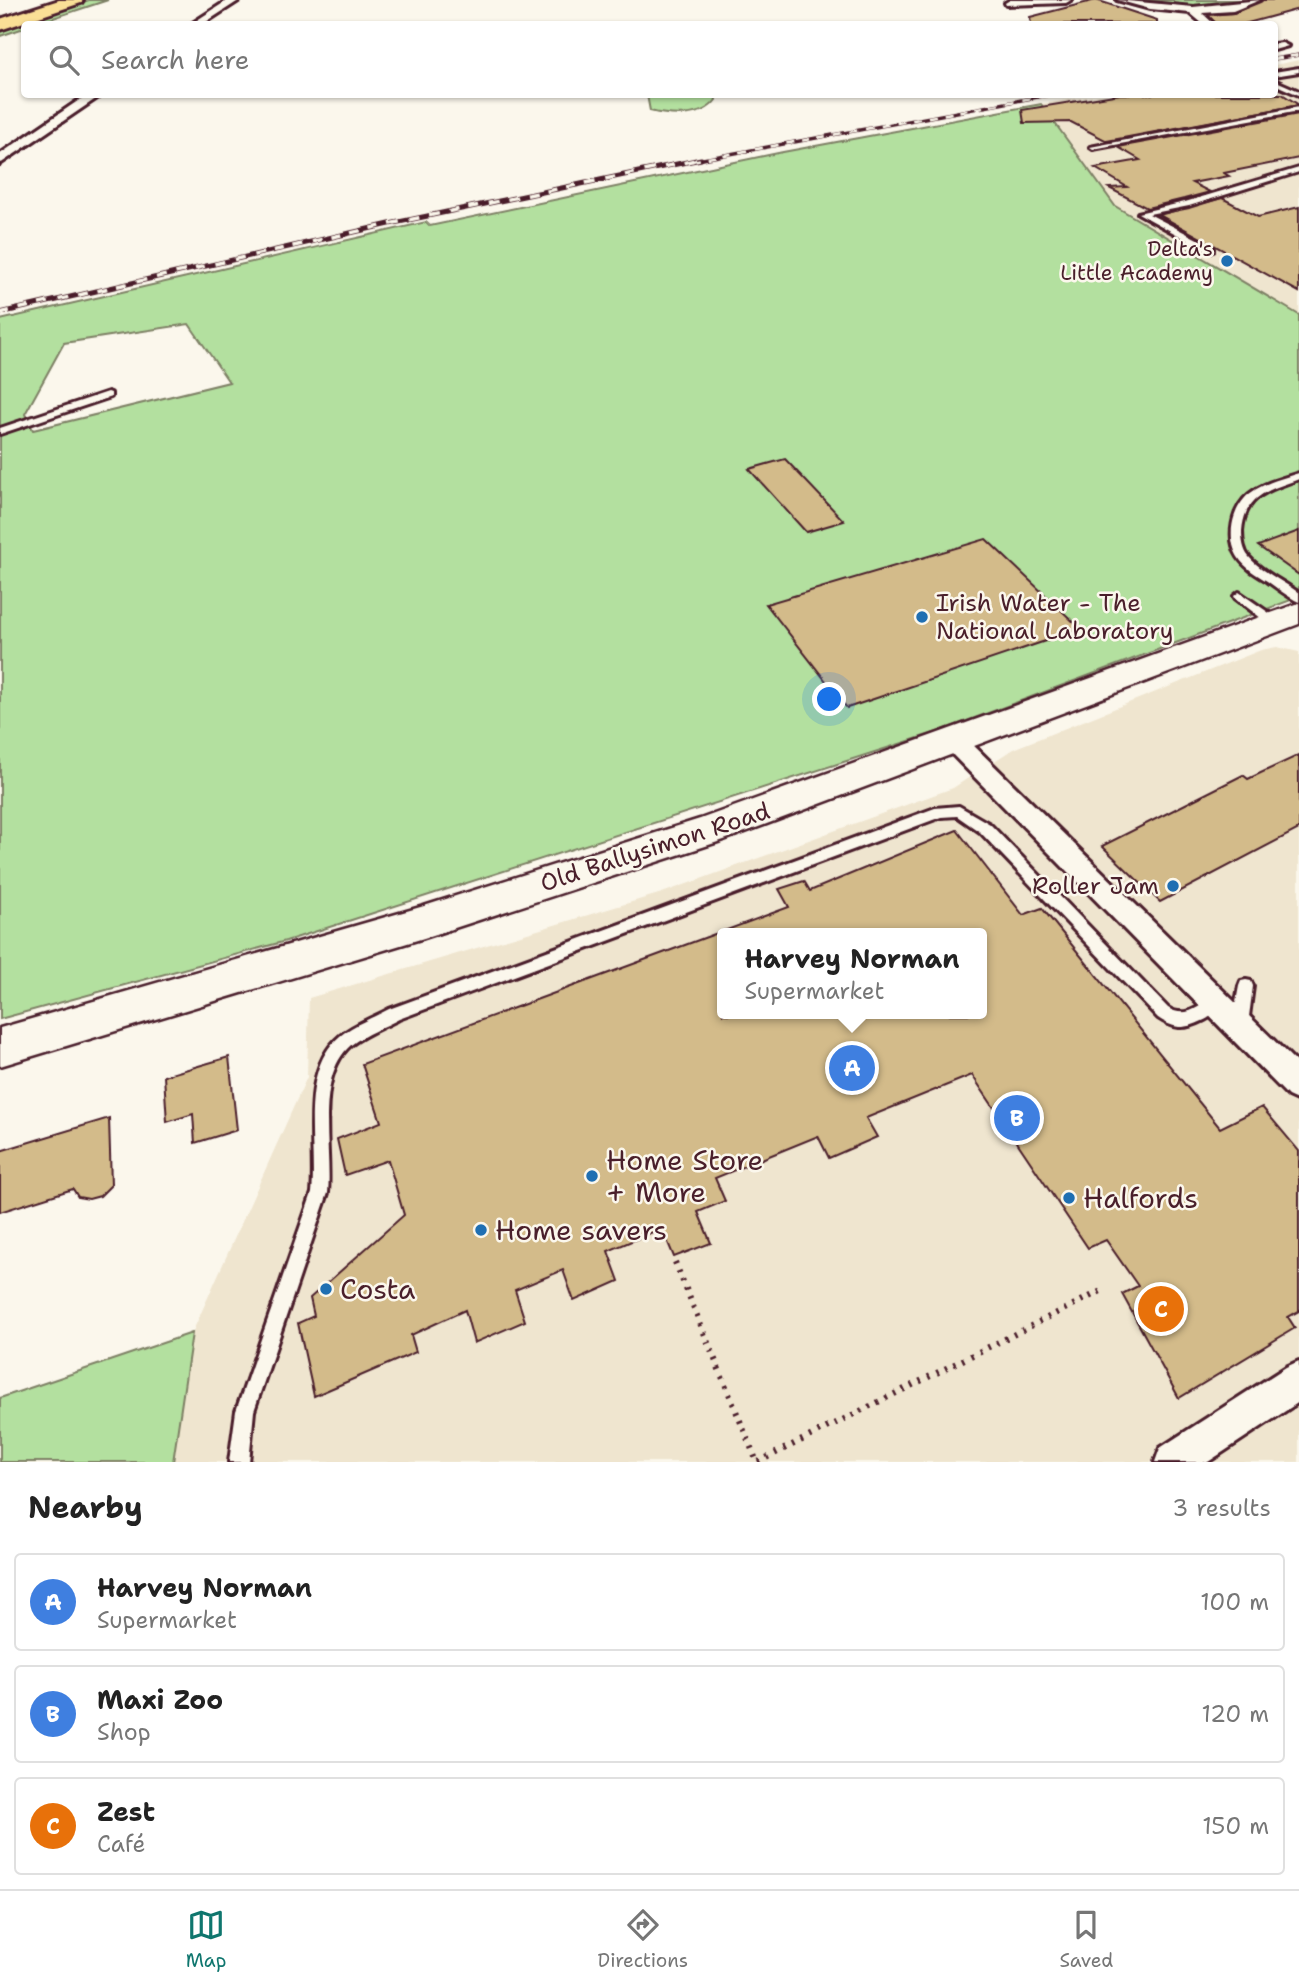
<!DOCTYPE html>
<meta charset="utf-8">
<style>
:root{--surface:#fff;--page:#f2f2f2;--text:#222;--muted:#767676;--line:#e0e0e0;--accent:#0f766e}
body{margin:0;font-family:"Shantell Sans",sans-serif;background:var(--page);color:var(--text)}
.you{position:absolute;left:830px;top:700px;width:24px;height:24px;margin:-18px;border:5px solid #fff;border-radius:50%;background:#1a73e8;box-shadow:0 0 0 10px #1a73e833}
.badge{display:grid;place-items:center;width:46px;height:46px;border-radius:50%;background:var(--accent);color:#fff;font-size:23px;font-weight:700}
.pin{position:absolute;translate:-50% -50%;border:4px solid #fff;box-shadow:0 2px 7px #0006}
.popup{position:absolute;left:717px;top:928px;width:270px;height:91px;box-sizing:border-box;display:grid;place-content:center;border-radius:7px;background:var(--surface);filter:drop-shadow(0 2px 5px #0005);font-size:23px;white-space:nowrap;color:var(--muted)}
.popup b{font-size:26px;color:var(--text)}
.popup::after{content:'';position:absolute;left:50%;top:100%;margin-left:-14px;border:14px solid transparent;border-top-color:var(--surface)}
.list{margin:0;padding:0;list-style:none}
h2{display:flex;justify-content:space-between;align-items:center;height:91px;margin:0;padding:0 28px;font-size:30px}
h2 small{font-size:23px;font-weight:400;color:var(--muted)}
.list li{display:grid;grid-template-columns:46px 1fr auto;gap:21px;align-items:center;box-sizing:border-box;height:98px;margin:0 14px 14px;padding:0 14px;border:2px solid var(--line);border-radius:7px}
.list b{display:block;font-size:26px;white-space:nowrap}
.list p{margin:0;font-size:23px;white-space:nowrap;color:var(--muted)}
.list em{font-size:23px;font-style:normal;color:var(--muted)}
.icon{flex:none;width:38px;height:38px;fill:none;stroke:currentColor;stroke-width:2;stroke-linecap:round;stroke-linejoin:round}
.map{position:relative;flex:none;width:1299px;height:1462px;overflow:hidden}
.search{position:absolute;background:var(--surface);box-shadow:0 2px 5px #0004;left:21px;right:21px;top:21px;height:77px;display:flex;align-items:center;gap:18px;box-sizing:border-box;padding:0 24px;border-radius:7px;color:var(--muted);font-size:26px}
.sheet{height:427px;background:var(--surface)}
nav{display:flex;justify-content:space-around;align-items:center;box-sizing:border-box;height:98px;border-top:2px solid var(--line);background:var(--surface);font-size:19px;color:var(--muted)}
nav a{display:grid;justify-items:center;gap:4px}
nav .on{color:var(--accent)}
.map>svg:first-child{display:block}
</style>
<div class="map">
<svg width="1299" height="1462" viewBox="0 0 1299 1462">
<rect width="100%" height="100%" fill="#fbf7ec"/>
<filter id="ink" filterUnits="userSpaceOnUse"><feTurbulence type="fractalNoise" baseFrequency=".0143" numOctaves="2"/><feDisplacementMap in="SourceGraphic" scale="14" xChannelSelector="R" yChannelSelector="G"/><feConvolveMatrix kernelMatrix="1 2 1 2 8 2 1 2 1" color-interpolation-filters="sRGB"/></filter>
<g filter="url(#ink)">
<g fill="#efe5cf" fill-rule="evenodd">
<path d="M1299,60V315L1115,206L1041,104L1099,95L1274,94L1275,65Z"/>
<path d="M1277,647L1299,652V1462H173L192,1333L307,1077L309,998L662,893L953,788L1013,749L1261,650ZM722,933H982V1014H722Z"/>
</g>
<g fill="#b3e09f" stroke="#7e8065" stroke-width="2" fill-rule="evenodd">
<path d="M89,0H108L35,24H24V28L0,36V30Z"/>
<path d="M1141,0H1249C1224,14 1165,8 1138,2Z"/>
<path d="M647,95H715L716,100C702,119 670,116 650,111Z"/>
<path d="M1041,104L1115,206L1299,315V597L937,732L286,941L0,1019V320L426,222L430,226L783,152ZM189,324L229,382L33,430L25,414L64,343Z"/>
<path d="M192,1333L173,1462H0V1398Z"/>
</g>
<g fill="#d3bb8a" stroke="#4a1f2b" stroke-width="2">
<path d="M1096,0L1157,20V24H1031L1030,17Z"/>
<path d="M1262,0H1299V9L1244,24H1216L1208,15L1234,13Z"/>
<path d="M1120,94H1282L1299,105L1107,141L1071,122L1024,123L1022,110Z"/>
<path d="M1299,114V158L1224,173L1229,176L1192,183L1210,192L1184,199L1147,208L1109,188L1127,187L1095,168L1140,160L1118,147Z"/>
<path d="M1222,198L1258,217L1299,207V292L1159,215Z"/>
<path d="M785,459L844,521L806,532L749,469Z"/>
<path d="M1299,531V575L1258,546Z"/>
<path d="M986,539L1081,629L847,708L766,604Z"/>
<path d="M1299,755V829L1160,902L1102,846L1243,775L1248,779Z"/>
<path d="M957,830L1023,915L1042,908L1220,1128L1262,1107L1299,1151V1311L1288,1317L1295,1328L1179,1398L1122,1294L1138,1286L1106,1240L1088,1248L972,1075L866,1118L877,1137L829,1158L818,1136L715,1178L725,1201L698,1212L711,1243L674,1257L662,1228L608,1251L619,1281L574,1301L563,1270L515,1290L525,1321L474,1343L465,1310L411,1335L416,1352L314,1396L298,1323L314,1316L310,1298L404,1215L388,1160L345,1175L337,1139L381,1122L362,1064L723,931V1014H982V933H725L724,931L789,907L779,889L804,881L810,891Z"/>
<path d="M229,1057L237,1130L195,1143L193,1114L167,1122L164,1076Z"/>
<path d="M109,1118L111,1185L100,1196L89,1199L78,1197L73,1189L0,1212V1151Z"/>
</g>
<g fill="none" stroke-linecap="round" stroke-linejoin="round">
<defs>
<g id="lane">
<path d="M1299,68V72L1274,76V72Z"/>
<path d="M1274,80L1299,91V95L1274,84Z"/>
<path d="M1299,107V111L1093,149L1090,147Z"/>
<path d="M1299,168V172L1189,206L1149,214L1213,247V251H1207L1138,213L1185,202Z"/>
<path d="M108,392L111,393V397L0,434V428Z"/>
<path d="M1299,473V479C1270,490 1245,494 1242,531C1242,540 1243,550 1249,557C1262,572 1283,581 1299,593V602C1288,597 1277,588 1267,581C1257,575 1245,568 1238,557C1226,538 1232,508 1249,494C1263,483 1283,478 1299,473Z"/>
<path d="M1239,592L1278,619L1280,622L1278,625H1270L1235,598L1234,596Z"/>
<path d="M959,806L990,824L1168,1008C1187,1020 1200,1004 1217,997L1222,999L1224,1004C1218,1015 1193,1028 1179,1027C1171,1026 1164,1022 1158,1018L980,832L957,816L941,817L399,1019C384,1027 365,1034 351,1045C314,1077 332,1149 328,1193L254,1411L249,1462H229L236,1411L312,1193C317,1144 298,1071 340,1036C354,1024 373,1018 389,1009L935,808Z"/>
<path d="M1246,980L1251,981L1253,986L1248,1024L1245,1029L1240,1031L1235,1029L1232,1024L1239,986L1241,981Z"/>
</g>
<g id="street">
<path d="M228,0H240L203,24H191Z"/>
<path d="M1010,0H1071L1066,3L1006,5L1005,3Z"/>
<path d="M1117,0L1193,7L1260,0L1233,11L1202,13L1214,24H1203L1190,13L1150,9Z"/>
<path d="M1274,44L1282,43L1288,46L1274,50Z"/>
<path d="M88,94H103L0,164V154Z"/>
<path d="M955,733L964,736L1299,1065V1101L1288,1096L946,748L943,742L946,736Z"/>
<path d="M1299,1361V1402L1208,1462H1155L1160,1448L1286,1367Z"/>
</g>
<path id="secondary" d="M1299,603V624L724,840L424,938L0,1066V1028L424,906L700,819Z"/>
<path id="highway" d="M59,0H83L81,3L0,30V19Z"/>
</defs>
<use href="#lane" stroke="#4a1f2b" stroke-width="6"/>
<use href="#street" stroke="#4a1f2b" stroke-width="6"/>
<use href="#secondary" stroke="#4a1f2b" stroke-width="5"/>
<use href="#highway" stroke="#4a1f2b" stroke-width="6"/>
<g stroke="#4a1f2b" stroke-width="6" stroke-dasharray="2.5 7" stroke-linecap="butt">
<path d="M675,1262L757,1462"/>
<path d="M758,1462L1103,1290"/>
</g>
<use href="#lane" fill="#fbf7ec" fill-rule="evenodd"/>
<use href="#street" fill="#fbf7ec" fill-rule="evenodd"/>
<use href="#secondary" fill="#fbf7ec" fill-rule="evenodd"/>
<use href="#highway" fill="#fadf96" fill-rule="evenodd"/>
<defs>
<g id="rail-far1">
<path d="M1274,59L1299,55"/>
<path d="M692,161L1054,94"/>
</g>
<path id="rail" d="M0,313L394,223L701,159"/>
</defs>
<use href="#rail-far1" stroke="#4a1f2b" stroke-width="3.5"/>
<use href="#rail" stroke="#4a1f2b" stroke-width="5"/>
<use href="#rail-far1" stroke="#fbf7ec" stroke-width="2.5" stroke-dasharray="8" stroke-linecap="butt"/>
<use href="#rail" stroke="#fbf7ec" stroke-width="3.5" stroke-dasharray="10" stroke-linecap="butt"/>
</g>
</g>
<g fill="#1f6fb2" stroke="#fbf7ec" stroke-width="2.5">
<circle cx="1227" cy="261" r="7"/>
<circle cx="922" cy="617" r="7"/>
<circle cx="1173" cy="886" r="7"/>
<circle cx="592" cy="1176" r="7"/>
<circle cx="1069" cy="1198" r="7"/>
<circle cx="481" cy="1230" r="7"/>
<circle cx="326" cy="1289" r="7"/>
</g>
<g text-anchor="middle" stroke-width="5" stroke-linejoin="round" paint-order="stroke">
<g font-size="21" fill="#4a1f2b" stroke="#fbf7ec" text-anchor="end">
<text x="1213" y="256">Delta's<tspan x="1213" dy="24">Little Academy</tspan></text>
</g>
<g font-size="24" fill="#4a1f2b" stroke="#fbf7ec" text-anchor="start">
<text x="936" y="611">Irish Water - The<tspan x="936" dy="28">National Laboratory</tspan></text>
<text x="1159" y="894" text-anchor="end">Roller Jam</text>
</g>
<g font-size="24" fill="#4a1f2b" stroke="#fbf7ec">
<text transform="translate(655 847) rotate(-18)" y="8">Old Ballysimon Road</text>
</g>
<g font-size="28" fill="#4a1f2b" stroke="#fbf7ec" text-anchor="start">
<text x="606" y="1170">Home Store<tspan x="606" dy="32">+ More</tspan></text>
<text x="1083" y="1208">Halfords</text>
<text x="495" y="1240">Home savers</text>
<text x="340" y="1299">Costa</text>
</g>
</g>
</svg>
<div class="you"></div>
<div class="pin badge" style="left:852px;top:1068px;background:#3f7fe0">A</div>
<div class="popup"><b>Harvey Norman</b>Supermarket</div>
<div class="pin badge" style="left:1017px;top:1118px;background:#3f7fe0">B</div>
<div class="pin badge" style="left:1161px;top:1309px;background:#e8710a">C</div>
<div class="search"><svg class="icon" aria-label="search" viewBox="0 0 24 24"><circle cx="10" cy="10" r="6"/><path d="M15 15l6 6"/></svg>Search here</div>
</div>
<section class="sheet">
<h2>Nearby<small>3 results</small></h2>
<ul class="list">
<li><span class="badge" style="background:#3f7fe0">A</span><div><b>Harvey Norman</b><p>Supermarket</p></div><em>100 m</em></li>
<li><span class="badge" style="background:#3f7fe0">B</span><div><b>Maxi Zoo</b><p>Shop</p></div><em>120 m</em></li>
<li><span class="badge" style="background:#e8710a">C</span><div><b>Zest</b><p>Café</p></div><em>150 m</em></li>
</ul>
</section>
<nav>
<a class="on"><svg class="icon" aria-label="map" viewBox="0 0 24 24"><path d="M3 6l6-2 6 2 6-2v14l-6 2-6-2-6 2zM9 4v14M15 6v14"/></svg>Map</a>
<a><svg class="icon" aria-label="directions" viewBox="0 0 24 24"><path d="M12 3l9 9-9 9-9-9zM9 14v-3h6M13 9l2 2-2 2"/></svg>Directions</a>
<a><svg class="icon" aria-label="saved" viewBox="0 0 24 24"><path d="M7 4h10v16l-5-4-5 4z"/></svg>Saved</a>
</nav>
